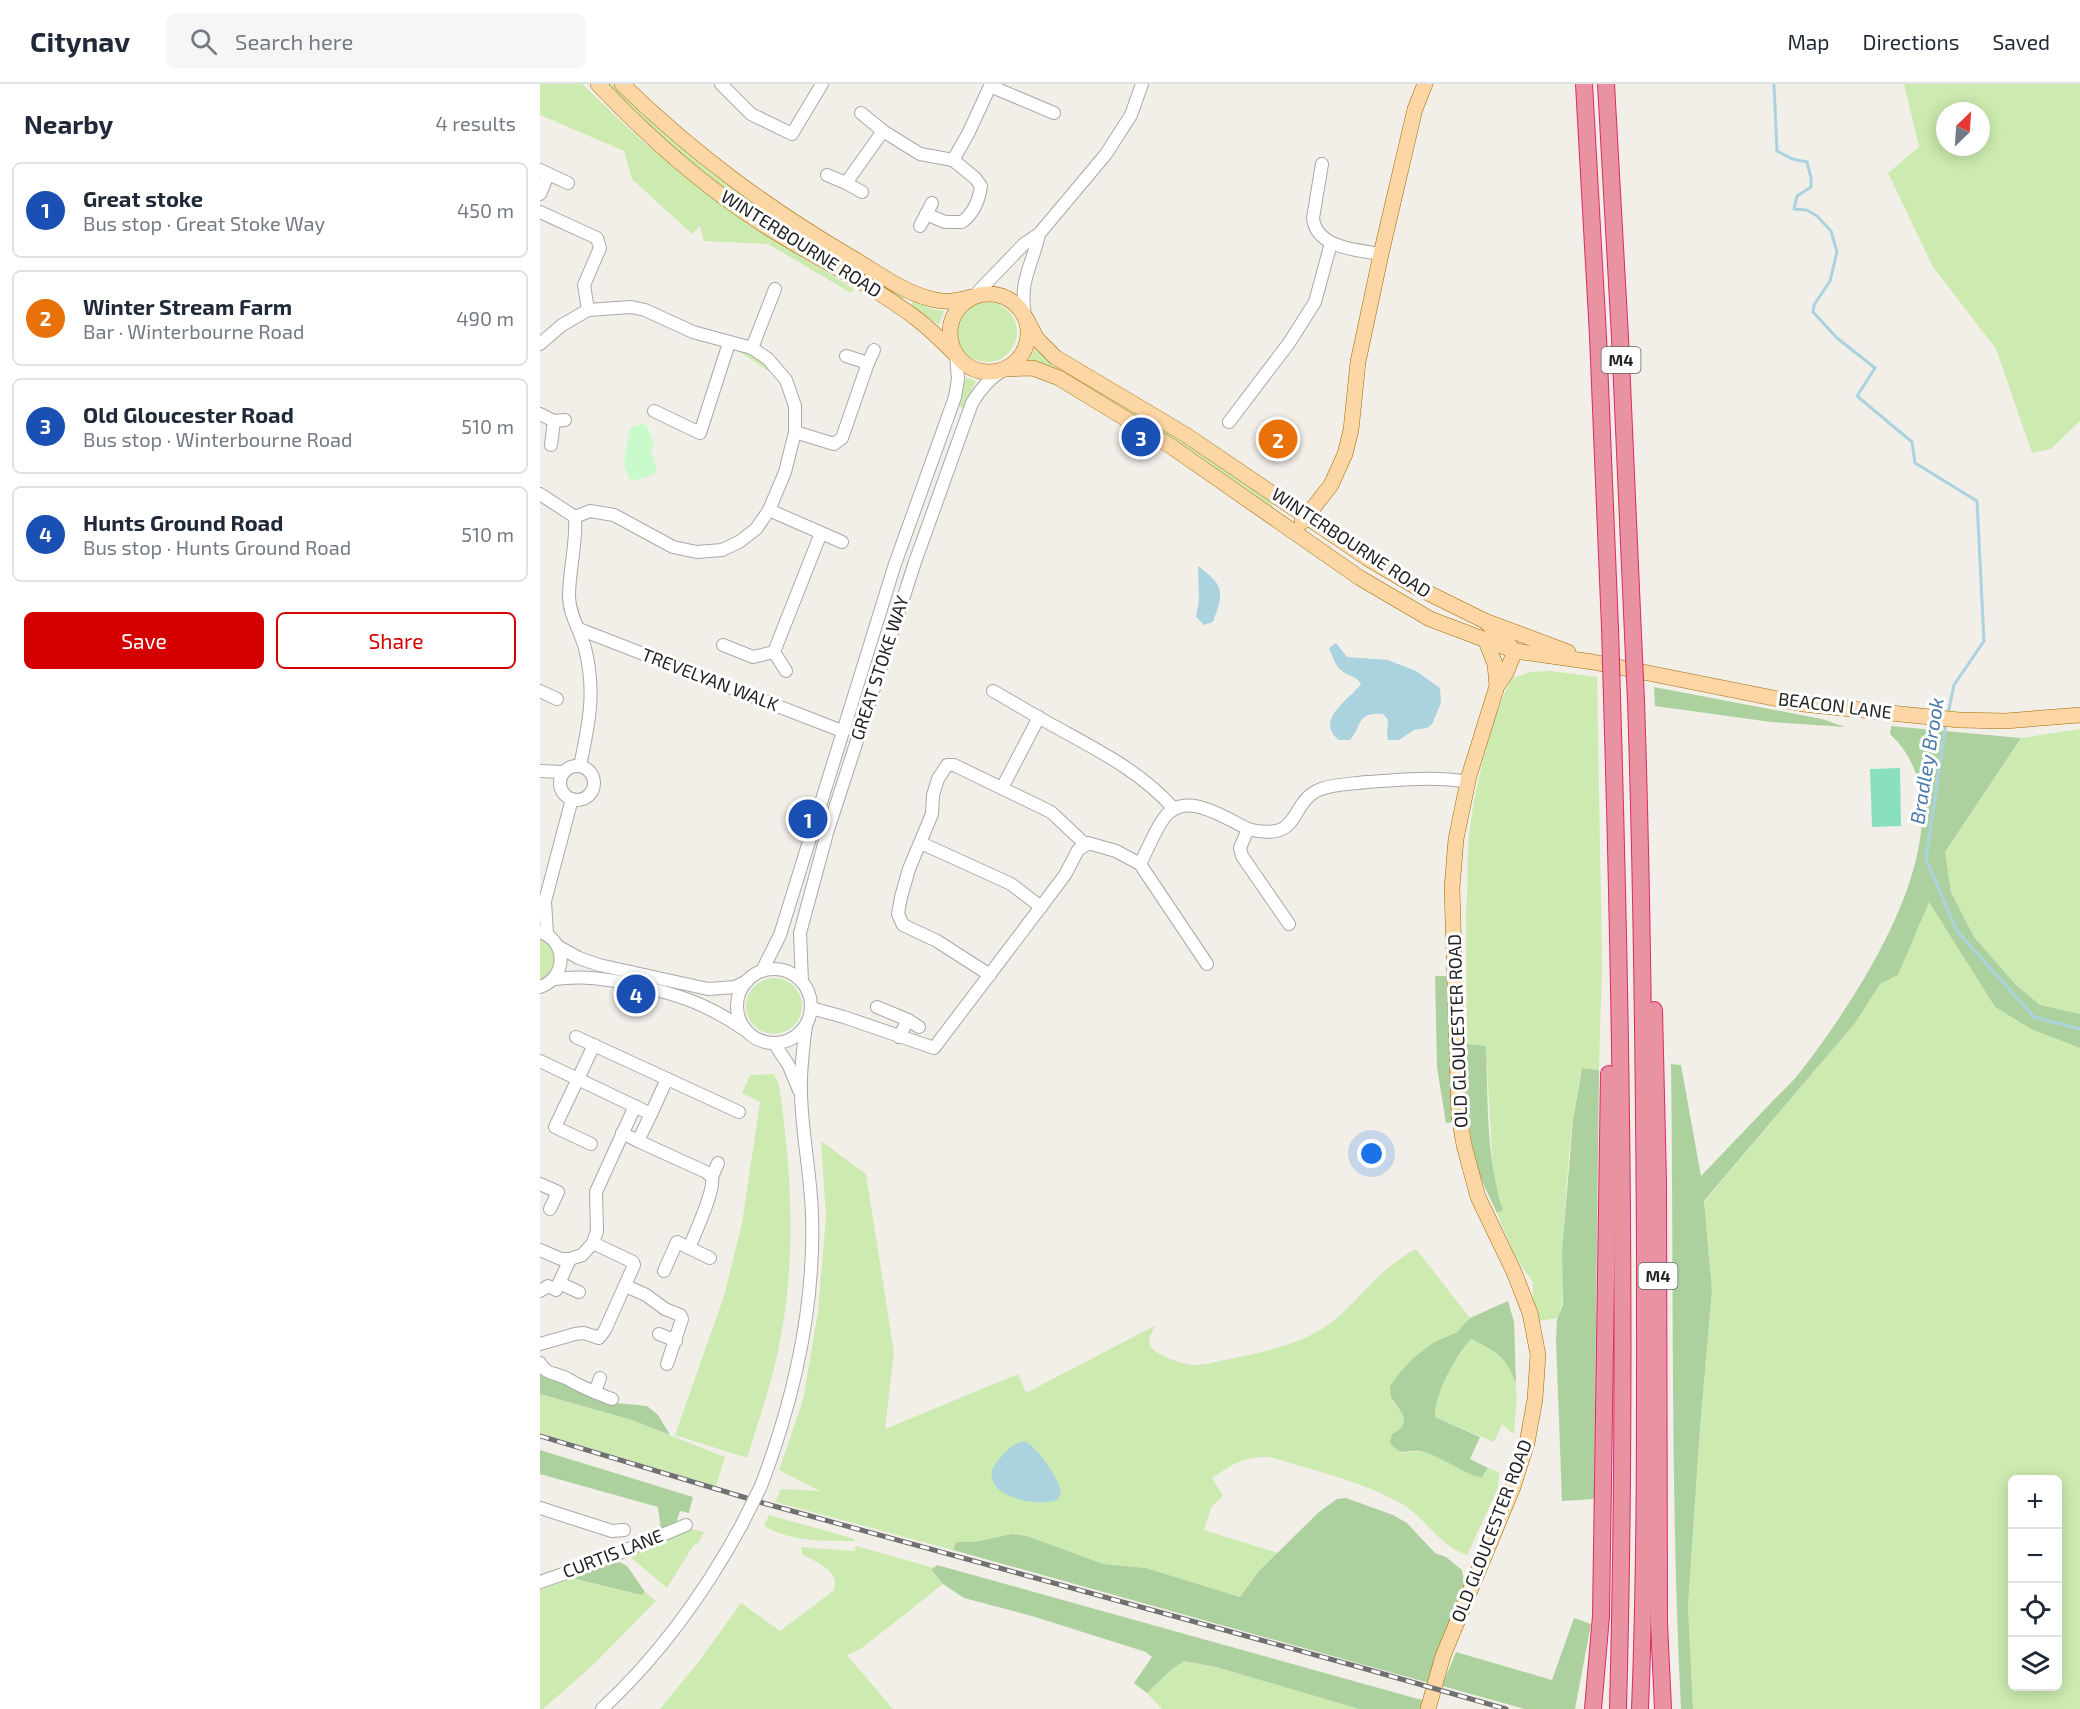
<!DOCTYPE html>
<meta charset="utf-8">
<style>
:root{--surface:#fff;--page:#f6f6f7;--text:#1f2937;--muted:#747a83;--line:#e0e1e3;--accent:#d40000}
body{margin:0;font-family:"Exo 2",sans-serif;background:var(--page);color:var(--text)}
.controls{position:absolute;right:18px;bottom:18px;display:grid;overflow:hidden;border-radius:9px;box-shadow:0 3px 15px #0003}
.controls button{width:54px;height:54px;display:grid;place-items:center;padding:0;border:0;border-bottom:2px solid var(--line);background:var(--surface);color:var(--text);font:30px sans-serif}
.compass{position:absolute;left:1396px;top:18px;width:54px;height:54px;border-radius:50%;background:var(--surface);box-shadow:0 3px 15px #0003;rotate:25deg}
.you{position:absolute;left:832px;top:1070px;width:21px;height:21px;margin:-15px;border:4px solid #fff;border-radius:50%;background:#1a73e8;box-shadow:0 0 0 9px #1a73e833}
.badge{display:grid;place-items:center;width:39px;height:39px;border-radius:50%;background:var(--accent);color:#fff;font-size:20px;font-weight:700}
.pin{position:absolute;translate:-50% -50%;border:3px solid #fff;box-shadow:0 2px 6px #0006}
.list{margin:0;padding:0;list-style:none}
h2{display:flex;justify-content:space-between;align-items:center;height:78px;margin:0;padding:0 24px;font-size:26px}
h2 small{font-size:20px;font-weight:400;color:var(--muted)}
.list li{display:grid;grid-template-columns:39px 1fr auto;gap:18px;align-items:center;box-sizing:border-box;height:96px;margin:0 12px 12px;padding:0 12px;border:2px solid var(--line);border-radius:9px}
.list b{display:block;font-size:22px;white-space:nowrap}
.list p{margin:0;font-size:20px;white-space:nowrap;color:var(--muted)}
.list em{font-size:20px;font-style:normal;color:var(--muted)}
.actions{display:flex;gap:12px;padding:18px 24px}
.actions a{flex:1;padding:14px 0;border:2px solid var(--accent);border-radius:9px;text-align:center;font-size:21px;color:var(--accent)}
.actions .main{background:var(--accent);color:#fff}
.icon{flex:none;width:33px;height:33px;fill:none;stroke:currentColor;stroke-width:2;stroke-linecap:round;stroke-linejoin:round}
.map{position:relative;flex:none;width:1540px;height:1625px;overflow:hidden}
header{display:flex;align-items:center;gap:36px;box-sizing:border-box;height:84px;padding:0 30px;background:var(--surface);border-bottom:2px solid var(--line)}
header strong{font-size:28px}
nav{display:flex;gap:33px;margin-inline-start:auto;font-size:21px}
.search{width:420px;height:54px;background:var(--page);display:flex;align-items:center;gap:15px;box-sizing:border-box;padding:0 21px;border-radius:9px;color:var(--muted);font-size:22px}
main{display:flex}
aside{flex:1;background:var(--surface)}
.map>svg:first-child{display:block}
</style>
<header>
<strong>Citynav</strong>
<div class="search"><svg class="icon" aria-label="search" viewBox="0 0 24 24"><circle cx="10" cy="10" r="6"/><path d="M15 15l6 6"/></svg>Search here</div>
<nav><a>Map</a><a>Directions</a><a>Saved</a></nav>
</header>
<main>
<aside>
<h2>Nearby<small>4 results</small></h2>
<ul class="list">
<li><span class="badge" style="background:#1a4fb4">1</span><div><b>Great stoke</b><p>Bus stop · Great Stoke Way</p></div><em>450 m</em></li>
<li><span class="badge" style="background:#e8710a">2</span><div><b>Winter Stream Farm</b><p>Bar · Winterbourne Road</p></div><em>490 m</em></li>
<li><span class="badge" style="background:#1a4fb4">3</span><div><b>Old Gloucester Road</b><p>Bus stop · Winterbourne Road</p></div><em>510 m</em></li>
<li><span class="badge" style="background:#1a4fb4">4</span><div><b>Hunts Ground Road</b><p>Bus stop · Hunts Ground Road</p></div><em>510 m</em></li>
</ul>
<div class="actions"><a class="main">Save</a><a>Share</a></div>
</aside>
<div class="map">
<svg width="1540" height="1625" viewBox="0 0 1540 1625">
<rect width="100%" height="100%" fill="#f2efe9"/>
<g fill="#cdebb0" fill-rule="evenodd">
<path d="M0,0H42L101,56L209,141L314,205L311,209L228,160L164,157L160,142L152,150L92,95L84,67L0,31Z"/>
<path d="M64,0H73C102,29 132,58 165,84C226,133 296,174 365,213L363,217L205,122L141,72Z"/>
<path d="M1364,0H1540V337L1511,365L1492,369L1456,265L1393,183L1348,89L1379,63ZM1405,27H1441V63H1405Z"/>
<path d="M373,217L392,225L404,227L399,241L371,222Z"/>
<circle cx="447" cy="248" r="30"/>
<path d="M195,265C212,268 223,276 233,290Z"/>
<path d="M494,265L519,284L517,288L488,277Z"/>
<path d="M527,288L622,344L735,418L728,427L525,292Z"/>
<path d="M426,293L436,297L423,324L418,322Z"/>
<path d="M1011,587L1057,593L1062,880L1059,986L1042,984C1029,1043 1026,1105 1023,1166C1021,1189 1026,1212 1018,1234L999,1237L993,1214V1199L974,1170L957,1129L963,1126L953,1091L946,962L927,960L926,826C929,801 926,777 929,752C934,705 950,638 971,595L989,588Z"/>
<path d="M1540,645V930L1500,921L1476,901L1434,853L1411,808L1405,768L1481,654Z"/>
<path d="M1389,817L1455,923L1491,945L1540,964V1625H1153L1148,1522L1160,1344L1172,1206L1164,1118L1316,938L1340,900L1358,891ZM1472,1396H1518V1602H1472Z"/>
<path d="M0,854C21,864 18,885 0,896Z"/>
<circle cx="234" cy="922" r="28"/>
<path d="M234,990L239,1001C251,1081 256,1166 242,1246C235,1290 220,1332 207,1374L135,1351L184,1212L202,1139L220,1018L202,1009L210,991Z"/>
<path d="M281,1057L326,1090L354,1268L345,1345L478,1290L486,1309L616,1241C605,1259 607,1265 628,1274C635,1277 647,1281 654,1281C666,1281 679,1277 690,1275C727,1267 768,1259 797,1234C823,1211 844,1181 876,1165L930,1234L917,1248L894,1258L872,1275L851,1302L854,1319L863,1331L864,1339L860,1345L852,1350L862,1369L882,1367L945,1390L948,1384L959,1388L958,1404L927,1471C898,1461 887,1435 862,1420C822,1397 774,1387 730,1373C705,1372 692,1380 672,1394L683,1412L672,1422L664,1446L738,1469L719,1487L700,1513L606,1484L565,1480L487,1452L472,1450L434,1458H416L413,1466L235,1418L241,1405L280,1407L239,1386L263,1316L278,1228L286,1132Z"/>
<path d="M931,1255C941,1261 956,1266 964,1274C982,1293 976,1324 974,1348L972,1349L962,1340L954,1358L895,1333C894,1310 916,1272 931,1255Z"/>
<path d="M0,1310L92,1336L185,1373L176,1402L0,1349Z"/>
<path d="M229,1431L315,1455L314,1457C283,1457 252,1458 224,1442Z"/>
<path d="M150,1445L164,1448L159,1458L153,1462L127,1504L88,1471Z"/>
<path d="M316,1462L394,1484L391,1487L403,1500L322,1564L307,1571L353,1625H120L160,1576L201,1519L240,1547L293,1507C302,1487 276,1479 262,1470L261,1463L314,1467Z"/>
<path d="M28,1493L100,1511L105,1508L116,1517L53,1581L3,1625H0V1504Z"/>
<path d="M644,1577L676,1583L819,1625H622L607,1609L632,1585Z"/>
</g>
<g fill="#add19e">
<path d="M1114,603L1282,635L1305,643L1231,638L1115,622Z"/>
<path d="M1351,642L1481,654L1405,768L1411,808L1434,853L1476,901L1500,921L1540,930V964L1491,945L1455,923L1389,818L1358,891L1340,900L1316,938L1164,1117L1172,1206L1160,1344L1148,1522L1153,1625H1141C1130,1410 1134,1195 1131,980L1141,981L1161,1092C1183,1069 1205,1046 1227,1023C1238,1011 1251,1000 1261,987C1318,913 1440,734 1350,650Z"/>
<path d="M895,892H911L915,1038L906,1039L897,983Z"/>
<path d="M927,960L946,962C948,1017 946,1074 963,1126L957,1129C951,1115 943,1101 938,1086C926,1044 927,1003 927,960Z"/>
<path d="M1042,984L1059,986L1054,1415L1022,1417L1016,1256L1017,1236L1023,1220L1022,1168L1033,1036Z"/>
<path d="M968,1217L974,1238L976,1299C965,1271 957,1268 931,1255C916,1271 894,1311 895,1333L940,1353L930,1375L948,1384L942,1393L934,1392C923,1387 890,1368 881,1367C865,1365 863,1374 850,1359L852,1350L860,1345L864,1339L863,1331L851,1313L850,1302L859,1290L872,1275L894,1258L917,1248L930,1234Z"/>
<path d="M0,1289L27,1299L66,1318L107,1322L118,1331L130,1351L92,1336L0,1310Z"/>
<path d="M0,1366L153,1413L149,1429L140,1427L136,1439L121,1447L118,1423L0,1390Z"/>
<path d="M806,1414L853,1431L867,1439L895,1469L906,1473L922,1486L925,1503L889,1599L413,1466L416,1458H434L472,1450L487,1452L564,1480L606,1484L700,1513L719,1487L779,1428L797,1415Z"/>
<path d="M74,1475L87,1482L105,1508L101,1511L28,1493Z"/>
<path d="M397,1481L882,1616L880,1625H819L676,1583L644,1577L632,1585L607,1609L594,1599L612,1573L606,1568L492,1532L424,1514L403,1500L391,1486Z"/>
<path d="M1034,1534L1051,1540L1035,1625H985L902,1602L916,1568L1012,1596Z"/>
</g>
<path fill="#c8facc" d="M102,340L107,342L114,361L111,368L117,384L115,390L94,397L89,394L84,380L89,348L92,343Z"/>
<path fill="#88e0be" d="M1360,684L1361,742L1332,743L1330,685Z"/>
<g fill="#aad3df">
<path d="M658,482C685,502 684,508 673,538L664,541L656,533L659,515Z"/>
<path d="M796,559L807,573L848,576L876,587L900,604L901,619L892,640L887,644L874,646L859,656H848L847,650L848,636L843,630C816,627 822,643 810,656H799C774,636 809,616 821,600C816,591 808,593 801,586C795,581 792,571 789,564Z"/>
<path d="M484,1357C497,1362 519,1394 521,1409L517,1416C490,1425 428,1406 461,1373C468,1365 473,1360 484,1357Z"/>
</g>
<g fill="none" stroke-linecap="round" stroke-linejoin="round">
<g stroke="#aad3df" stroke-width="3">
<path d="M1234,0L1237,67L1252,75L1267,78L1271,94V103L1257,112L1254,125L1267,126L1277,132L1291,147L1297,168L1290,197L1274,221L1273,228L1297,254L1335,284L1317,312L1372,358L1375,379L1437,417L1444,557L1414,601L1408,630"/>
<path d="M1406,639L1386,775L1417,847L1494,933L1540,945"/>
</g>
<defs>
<g id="minor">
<path d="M181,0L211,30L252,50L282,0"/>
<path d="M450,2L514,29"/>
<path d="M321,29L343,47L380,70L413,76L435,94L441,102C439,117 434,129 422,138H405L386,130"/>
<path d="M413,76L428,50L451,0"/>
<path d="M782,80L773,134C776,164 817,166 841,170"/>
<path d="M0,86L28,99"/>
<path d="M287,91L306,99L343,47"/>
<path d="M306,99L322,108"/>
<path d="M0,110L8,91"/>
<path d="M0,128L57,154L60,164L44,201L48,226"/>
<path d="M380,142L392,119"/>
<path d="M434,212L484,160L499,150L566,70L591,31L602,0"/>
<path d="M485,232C479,195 492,183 499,150"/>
<path d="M0,260L22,241L48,226L91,223L105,226L153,248L212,264L228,275L246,296L255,322V348L245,388L229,426L216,445L199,458L182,466L157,468L133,463L74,431L50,427L35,433"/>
<path d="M212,264L235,205"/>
<path d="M306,272L328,279L334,266"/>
<path d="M114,327L160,349L189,259"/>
<path d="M0,330L14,337L25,336"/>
<path d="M689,338L749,259L775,218L791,159"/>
<path d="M255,348L294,360L302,354L328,279"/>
<path d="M11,361L14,337"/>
<path d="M0,410L35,433"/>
<path d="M229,426L302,458"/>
<path d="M35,433C37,460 29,485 29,512C29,530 40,546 45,564C56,608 49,639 40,682"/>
<path d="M39,545L302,647"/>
<path d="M183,561L213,573L234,568"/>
<path d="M246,587L234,568L281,449"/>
<path d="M0,607L17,615"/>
<path d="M453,607C471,617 487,627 505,637C551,663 599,685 634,725"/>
<circle cx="37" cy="699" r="17"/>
<path d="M0,687L23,688"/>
<path d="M462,704L499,633"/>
<path d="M708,745C764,759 747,718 781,705C796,700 811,700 827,698C861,696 894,692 928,698"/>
<path d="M381,759L471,800L501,823"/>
<path d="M600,780C608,765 614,748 624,734C645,705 685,734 708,745L700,764L702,772L749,840"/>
<path d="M5,817L32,715"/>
<path d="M1,823L5,817L7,850"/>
<path d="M0,848C28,857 27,894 0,903"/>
<path d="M19,863L39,874L59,881L168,905L195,903L207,897"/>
<circle cx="234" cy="922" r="37"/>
<path d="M222,887L240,851L354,483L415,313L418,295L416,271"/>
<path d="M450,891L397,857L363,841L358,830L361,813L369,785L392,730L393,711L398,695L407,681H414L511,728L546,761"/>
<path d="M14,895C44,891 66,895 96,901C140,911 167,920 205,946"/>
<path d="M262,898L260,849L287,749L375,478L432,319C440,306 449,294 462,287"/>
<path d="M337,923L368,936L359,953"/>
<path d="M271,924L304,933L394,964L525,791L538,766L548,759L576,767L600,780L667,880"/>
<path d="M368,936L379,943"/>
<path d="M36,953L199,1028"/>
<path d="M234,959L249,982L259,1006"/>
<path d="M0,977L111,1030L98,1057L82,1049"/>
<path d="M111,1030L127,995"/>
<path d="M98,1057L166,1088L172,1093C175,1107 155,1149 149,1164"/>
<path d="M51,1060L15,1043L54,961"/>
<path d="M172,1093L178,1079"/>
<path d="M0,1100L18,1108L10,1125"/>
<path d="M0,1166L21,1175H30L42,1171L53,1159L57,1147L56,1108L95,1022"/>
<path d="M124,1187L137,1158L170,1174"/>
<path d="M19,1199L39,1208"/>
<path d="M86,1202L106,1211L125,1225L140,1231L142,1235L127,1280"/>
<path d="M0,1207L8,1202L16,1206L30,1175"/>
<path d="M119,1250L136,1257"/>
<path d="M0,1260L35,1250L44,1249L59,1254L65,1246L94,1181L93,1178L53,1159"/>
<path d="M0,1279C7,1292 16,1288 28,1295C42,1304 57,1309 72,1315"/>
<path d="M55,1308L60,1294"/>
<path d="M221,1402C254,1315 275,1226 272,1132C271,1091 262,1051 261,1010C260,987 263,964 266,942"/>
<path d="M0,1424L72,1447L84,1446"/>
<path d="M0,1498L60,1477L146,1441"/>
<path d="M62,1625C119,1572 164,1510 201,1442"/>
</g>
<g id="major">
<path d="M58,0C107,52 161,100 221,139C272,172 328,198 377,235C390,245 402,257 414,269"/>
<path d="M82,0C154,70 227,124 314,175C338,189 363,208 391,215C405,219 417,217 431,213"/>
<circle cx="449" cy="249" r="39"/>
<path d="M486,234L497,255L515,273L646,351L827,474L878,504L945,537L1028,568"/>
<path d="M465,285L493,284L519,294L632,363L820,494L890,535L975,567L1053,578L1263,620L1419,636L1465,637L1540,631"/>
<path d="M762,438L791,401L805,370L811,346L818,278L841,170L875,25L885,0"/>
<path d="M946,557L955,580L957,602"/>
<path d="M888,1625L903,1572L973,1403L987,1359L995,1315L998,1271L990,1229L974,1188L938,1113L924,1061L919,1032L912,804L916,755L929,692L957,602L966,589L975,567L945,537"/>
</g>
<g id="highway">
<path d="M1044,0L1058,252L1070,544"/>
<path d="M1066,0L1080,253L1093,551"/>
<path d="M1072,614C1082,951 1087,1288 1078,1625"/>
<path d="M1096,617C1102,799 1104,982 1105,1164C1105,1318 1106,1471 1100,1625"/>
<path d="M1114,926L1118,1098L1119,1539L1123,1625"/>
<path d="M1053,1625L1061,1532L1069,990"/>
</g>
</defs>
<use href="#minor" stroke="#a9a9a9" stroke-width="14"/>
<use href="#major" stroke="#a06b00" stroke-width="16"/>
<use href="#highway" stroke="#dc2a67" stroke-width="18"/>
<use href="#minor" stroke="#fff" stroke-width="12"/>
<use href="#major" stroke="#fcd6a4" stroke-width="15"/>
<use href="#highway" stroke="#e892a2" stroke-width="16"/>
<defs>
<path id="rail" d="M0,1352L223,1419L819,1583L966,1625"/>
</defs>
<use href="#rail" stroke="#707070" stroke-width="5"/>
<use href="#rail" stroke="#fff" stroke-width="3" stroke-dasharray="9" stroke-linecap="butt"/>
<defs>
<path id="minor-bridge" d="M201,1442L221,1402"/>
<g id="highway-bridge">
<path d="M1070,544L1072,614"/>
<path d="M1093,551L1096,617"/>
</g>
</defs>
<use href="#minor-bridge" stroke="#a9a9a9" stroke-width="14" stroke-linecap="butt"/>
<use href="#highway-bridge" stroke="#dc2a67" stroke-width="18" stroke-linecap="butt"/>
<use href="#minor-bridge" stroke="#fff" stroke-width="12"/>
<use href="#highway-bridge" stroke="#e892a2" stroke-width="16"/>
</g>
<g text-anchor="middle" stroke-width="6" stroke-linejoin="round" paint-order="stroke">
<g fill="#fff" stroke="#646464" stroke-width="1.5">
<rect x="1061.5" y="263" width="39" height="26" rx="4.5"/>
<rect x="1098.5" y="1179" width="39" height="26" rx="4.5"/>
</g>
<g font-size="16" font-weight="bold" fill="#222">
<text x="1081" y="282">M4</text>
<text x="1118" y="1198">M4</text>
</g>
<g font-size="18" fill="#222" stroke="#fff">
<text transform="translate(261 160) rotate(32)" y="6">WINTERBOURNE ROAD</text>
<text transform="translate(811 459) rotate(33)" y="6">WINTERBOURNE ROAD</text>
<text transform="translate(340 584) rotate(-72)" y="6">GREAT STOKE WAY</text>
<text transform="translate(170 596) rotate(21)" y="6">TREVELYAN WALK</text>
<text transform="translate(1295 622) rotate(7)" y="6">BEACON LANE</text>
<text transform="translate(918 947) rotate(-92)" y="6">OLD GLOUCESTER ROAD</text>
<text transform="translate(952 1447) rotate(-69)" y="6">OLD GLOUCESTER ROAD</text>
<text transform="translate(73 1470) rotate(-21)" y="6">CURTIS LANE</text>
</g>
<g font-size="20" font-style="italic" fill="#4a7aab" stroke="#fff">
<text transform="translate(1387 677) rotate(-81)" y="7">Bradley Brook</text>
</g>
</g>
</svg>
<div class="controls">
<button>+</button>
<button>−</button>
<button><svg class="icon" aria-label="locate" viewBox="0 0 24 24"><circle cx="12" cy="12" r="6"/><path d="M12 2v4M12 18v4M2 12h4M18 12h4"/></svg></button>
<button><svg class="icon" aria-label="layers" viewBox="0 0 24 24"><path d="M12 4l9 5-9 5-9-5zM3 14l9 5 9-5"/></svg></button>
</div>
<svg class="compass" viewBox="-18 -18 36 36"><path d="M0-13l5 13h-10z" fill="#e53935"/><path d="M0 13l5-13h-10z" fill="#747a83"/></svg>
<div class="you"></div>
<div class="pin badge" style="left:268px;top:735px;background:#1a4fb4">1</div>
<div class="pin badge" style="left:738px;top:355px;background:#e8710a">2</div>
<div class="pin badge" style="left:601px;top:353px;background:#1a4fb4">3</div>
<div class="pin badge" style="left:96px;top:910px;background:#1a4fb4">4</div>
</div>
</main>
